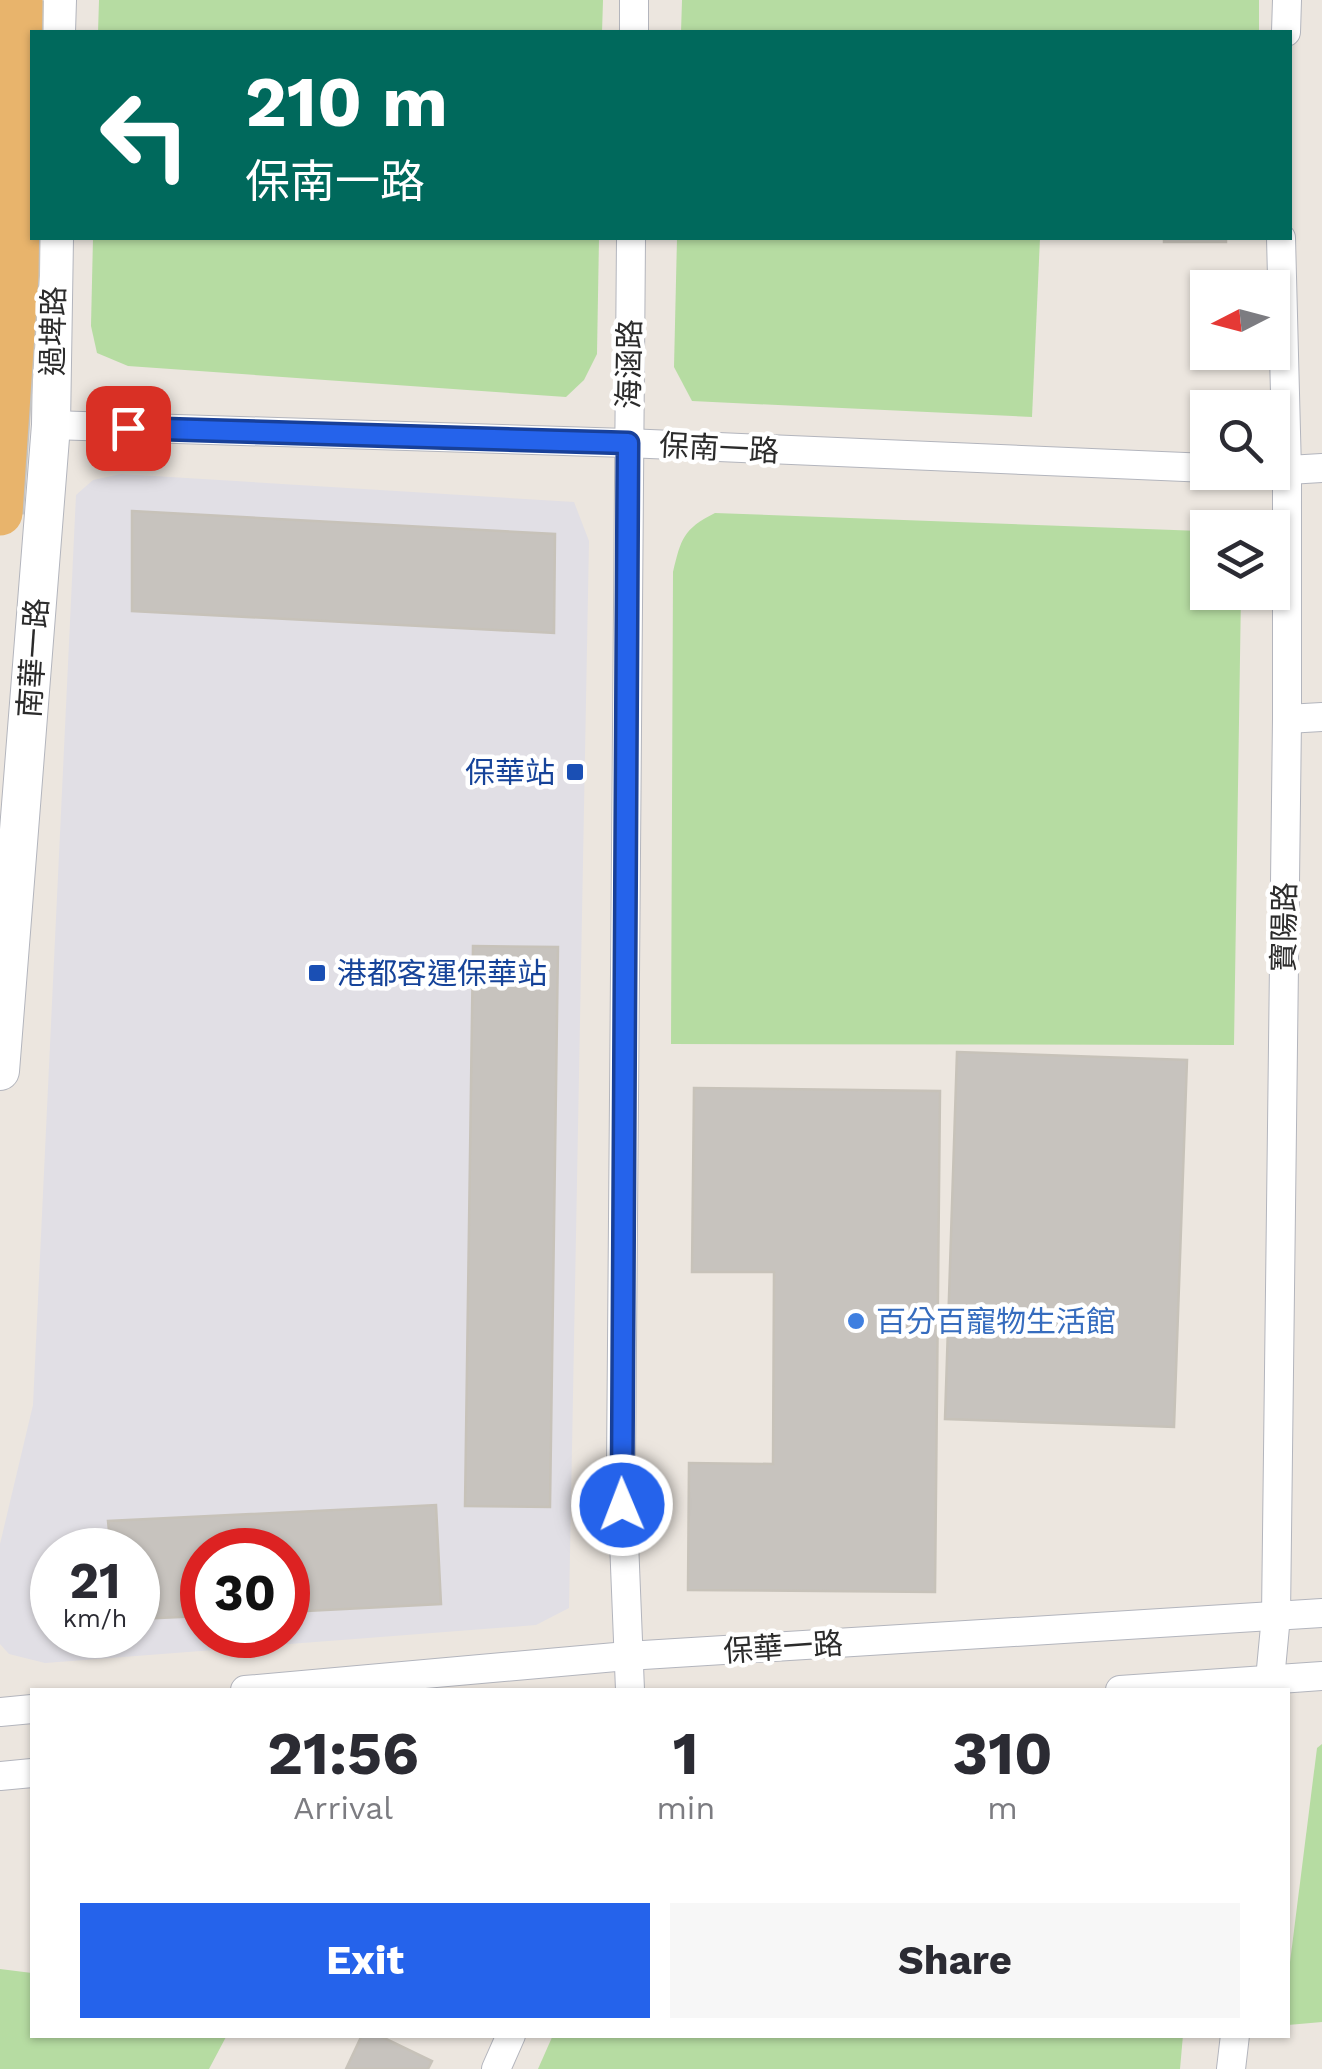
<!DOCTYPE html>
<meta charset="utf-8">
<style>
body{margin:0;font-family:"Work Sans","Noto Sans TC",sans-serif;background:#f7f7f7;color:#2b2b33;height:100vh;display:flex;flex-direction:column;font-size:38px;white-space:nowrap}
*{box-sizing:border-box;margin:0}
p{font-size:32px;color:#7c7c81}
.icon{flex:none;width:55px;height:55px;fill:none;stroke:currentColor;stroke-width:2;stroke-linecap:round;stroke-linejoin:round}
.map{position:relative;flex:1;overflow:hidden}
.drawer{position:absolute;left:30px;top:1688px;width:1260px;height:350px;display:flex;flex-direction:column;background:#fff;border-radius:0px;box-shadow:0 2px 8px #0004}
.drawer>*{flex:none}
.hud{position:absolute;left:30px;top:30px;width:1262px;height:210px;border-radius:0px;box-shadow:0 2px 8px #0004;background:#00695c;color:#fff;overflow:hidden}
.needle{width:65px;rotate:264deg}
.controls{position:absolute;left:1190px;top:270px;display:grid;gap:20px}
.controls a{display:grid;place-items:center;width:100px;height:100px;border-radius:0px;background:#fff;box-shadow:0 2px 8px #0004;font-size:50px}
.speed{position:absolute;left:30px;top:1528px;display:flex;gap:20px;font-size:50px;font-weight:700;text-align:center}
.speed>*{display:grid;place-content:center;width:130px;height:130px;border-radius:50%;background:#fff;box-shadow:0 2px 8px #0004;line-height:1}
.speed small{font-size:25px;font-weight:400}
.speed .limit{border:15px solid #d22;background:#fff;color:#111}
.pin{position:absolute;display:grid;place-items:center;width:85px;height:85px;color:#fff;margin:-42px;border-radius:20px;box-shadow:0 5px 15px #0006}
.me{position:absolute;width:110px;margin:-55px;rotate:359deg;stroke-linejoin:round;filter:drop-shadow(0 0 8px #0008)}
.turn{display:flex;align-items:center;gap:35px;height:210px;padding:0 50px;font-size:45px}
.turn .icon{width:130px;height:130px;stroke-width:2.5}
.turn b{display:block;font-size:70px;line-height:85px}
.eta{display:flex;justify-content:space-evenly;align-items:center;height:170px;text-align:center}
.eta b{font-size:60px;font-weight:700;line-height:70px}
.action{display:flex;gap:20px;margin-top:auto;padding:20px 50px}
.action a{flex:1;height:115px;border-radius:0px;background:#2563eb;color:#fff;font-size:40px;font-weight:700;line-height:115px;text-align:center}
.action a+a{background:#f7f7f7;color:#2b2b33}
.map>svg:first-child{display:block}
</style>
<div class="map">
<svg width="1322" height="2069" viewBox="0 0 1322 2069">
<rect width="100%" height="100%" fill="#ece6df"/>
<path fill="#e1dfe5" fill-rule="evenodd" d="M121,474l453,28 15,39 -20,1067 -33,17 -491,38 -36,-9 -9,-10v-100l33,-139 43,-910 17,-15zM52,1550h86v85h-86zM202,1550h86v85h-86z"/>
<g fill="#b6dca2">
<path d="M99,0h504l-1,32h-504z"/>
<path d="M682,0h577v32h-578z"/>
<path d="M93,238h506l-2,116 -13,26 -18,17 -438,-31 -31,-13 -6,-27z"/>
<path d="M677,238h363l-8,179 -340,-16 -18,-34z"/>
<path d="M715,513l486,18 6,5 1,56 33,1 -7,452 -563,-1 2,-472c8,-33 10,-43 42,-59z"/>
<path d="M1322,1744v278l-34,3v-47l29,-230z"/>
<path d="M0,1969l32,4v62h195l-18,34h-209z"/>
<path d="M553,2035h630l-3,34h-642z"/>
</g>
<g fill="#c7c3be" stroke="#c7c2b9" stroke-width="2.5">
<rect x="1164" y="238" width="62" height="4"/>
<path d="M132,511l423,23 -1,99 -422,-22z"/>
<path d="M473,946l85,1 -8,560 -85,-1z"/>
<path d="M957,1052l230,8 -13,367 -229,-8z"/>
<path d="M694,1088l246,3 -5,501 -247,-2 1,-127 84,1 1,-192h-82z"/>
<path d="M436,1505l5,99 -153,8v-62h-86v66l-64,3v-69h-27l-3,-29z"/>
<path d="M362,2035h16l54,26 -4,8h-82z"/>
</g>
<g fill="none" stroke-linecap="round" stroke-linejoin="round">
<g stroke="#b3b5bd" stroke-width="30">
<g id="minor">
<path d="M634,32v-32"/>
<path d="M1286,32l1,-32"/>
<path d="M51,425l576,18 581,25"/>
<path d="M1272,471l50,-3"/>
<path d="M1287,719l35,-2"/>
<path d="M245,1690l382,-34 695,-43"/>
<path d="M630,1690l-9,-223 10,-1229"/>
<path d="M1120,1690l202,-14"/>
<path d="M1269,1690l7,-74 11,-897v-248l-6,-233"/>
<path d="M0,1712l32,-3"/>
<path d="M0,1776l32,-3"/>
<path d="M496,2069l15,-34"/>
<path d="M1231,2069l4,-34"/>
</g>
</g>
<g stroke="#b3b5bd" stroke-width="40">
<g id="secondary">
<path d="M56,32l1,-32"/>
<path d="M0,1071l51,-646 3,-187"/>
</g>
</g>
<use href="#minor" stroke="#fff" stroke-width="28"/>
<use href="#secondary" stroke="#fff" stroke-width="38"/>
<g stroke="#c4c4c4" stroke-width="48" stroke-linecap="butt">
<path id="trunk-bridge" d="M0,513l16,-238 4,-275"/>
</g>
<use href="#trunk-bridge" stroke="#e8b46c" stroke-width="45"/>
</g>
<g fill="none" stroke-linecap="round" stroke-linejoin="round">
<g stroke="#184099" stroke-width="25">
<path id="route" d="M128,428l500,15 -6,1062"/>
</g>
<use href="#route" stroke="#2563eb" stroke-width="18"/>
</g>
<g fill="#1a4fb4" stroke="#fff" stroke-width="4">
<rect x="565" y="762" width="20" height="20" rx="5"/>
<rect x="307" y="963" width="20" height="20" rx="5"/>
</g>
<circle fill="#3f7fe0" stroke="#fff" stroke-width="4" cx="856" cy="1321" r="10"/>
<g text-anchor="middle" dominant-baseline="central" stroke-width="9" stroke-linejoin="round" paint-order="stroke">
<g font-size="30" fill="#2b2b2b" stroke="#fff">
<text transform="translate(53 331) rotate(-89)">過埤路</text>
<text transform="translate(629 364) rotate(-89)">海涵路</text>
<text transform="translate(719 448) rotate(3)">保南一路</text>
<text transform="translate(33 658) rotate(-86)">南華一路</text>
<text transform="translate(1284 927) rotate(-89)">寶陽路</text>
<text transform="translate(783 1647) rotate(-4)">保華一路</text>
</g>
<g font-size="30" fill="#164399" stroke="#fff" text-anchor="end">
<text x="555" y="772">保華站</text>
<text x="337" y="973" text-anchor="start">港都客運保華站</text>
</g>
<g font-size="30" fill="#366cbe" stroke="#fff" text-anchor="start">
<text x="876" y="1321">百分百寵物生活館</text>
</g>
</g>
</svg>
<div class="controls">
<a><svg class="needle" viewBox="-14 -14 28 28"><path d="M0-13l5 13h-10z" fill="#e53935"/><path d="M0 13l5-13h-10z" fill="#7c7c81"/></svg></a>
<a><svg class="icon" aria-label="search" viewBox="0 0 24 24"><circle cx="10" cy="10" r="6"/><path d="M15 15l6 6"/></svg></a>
<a><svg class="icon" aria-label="layers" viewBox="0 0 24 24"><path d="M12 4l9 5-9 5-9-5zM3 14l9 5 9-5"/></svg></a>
</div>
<div class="speed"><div>21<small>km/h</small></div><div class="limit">30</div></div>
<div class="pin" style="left:128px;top:428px;background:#d93025"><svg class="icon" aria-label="arrive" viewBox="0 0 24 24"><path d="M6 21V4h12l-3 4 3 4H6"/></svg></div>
<svg class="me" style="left:622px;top:1505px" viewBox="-20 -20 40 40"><circle r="17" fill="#2563eb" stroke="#fff" stroke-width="3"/><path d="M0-11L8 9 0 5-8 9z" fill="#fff"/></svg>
<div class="hud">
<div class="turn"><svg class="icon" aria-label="left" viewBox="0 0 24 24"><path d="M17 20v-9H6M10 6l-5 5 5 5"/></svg><div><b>210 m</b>保南一路</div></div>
</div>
<section class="drawer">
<div class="eta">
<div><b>21:56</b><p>Arrival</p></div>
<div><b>1</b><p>min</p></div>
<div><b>310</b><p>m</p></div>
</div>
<div class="action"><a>Exit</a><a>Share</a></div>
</section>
</div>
